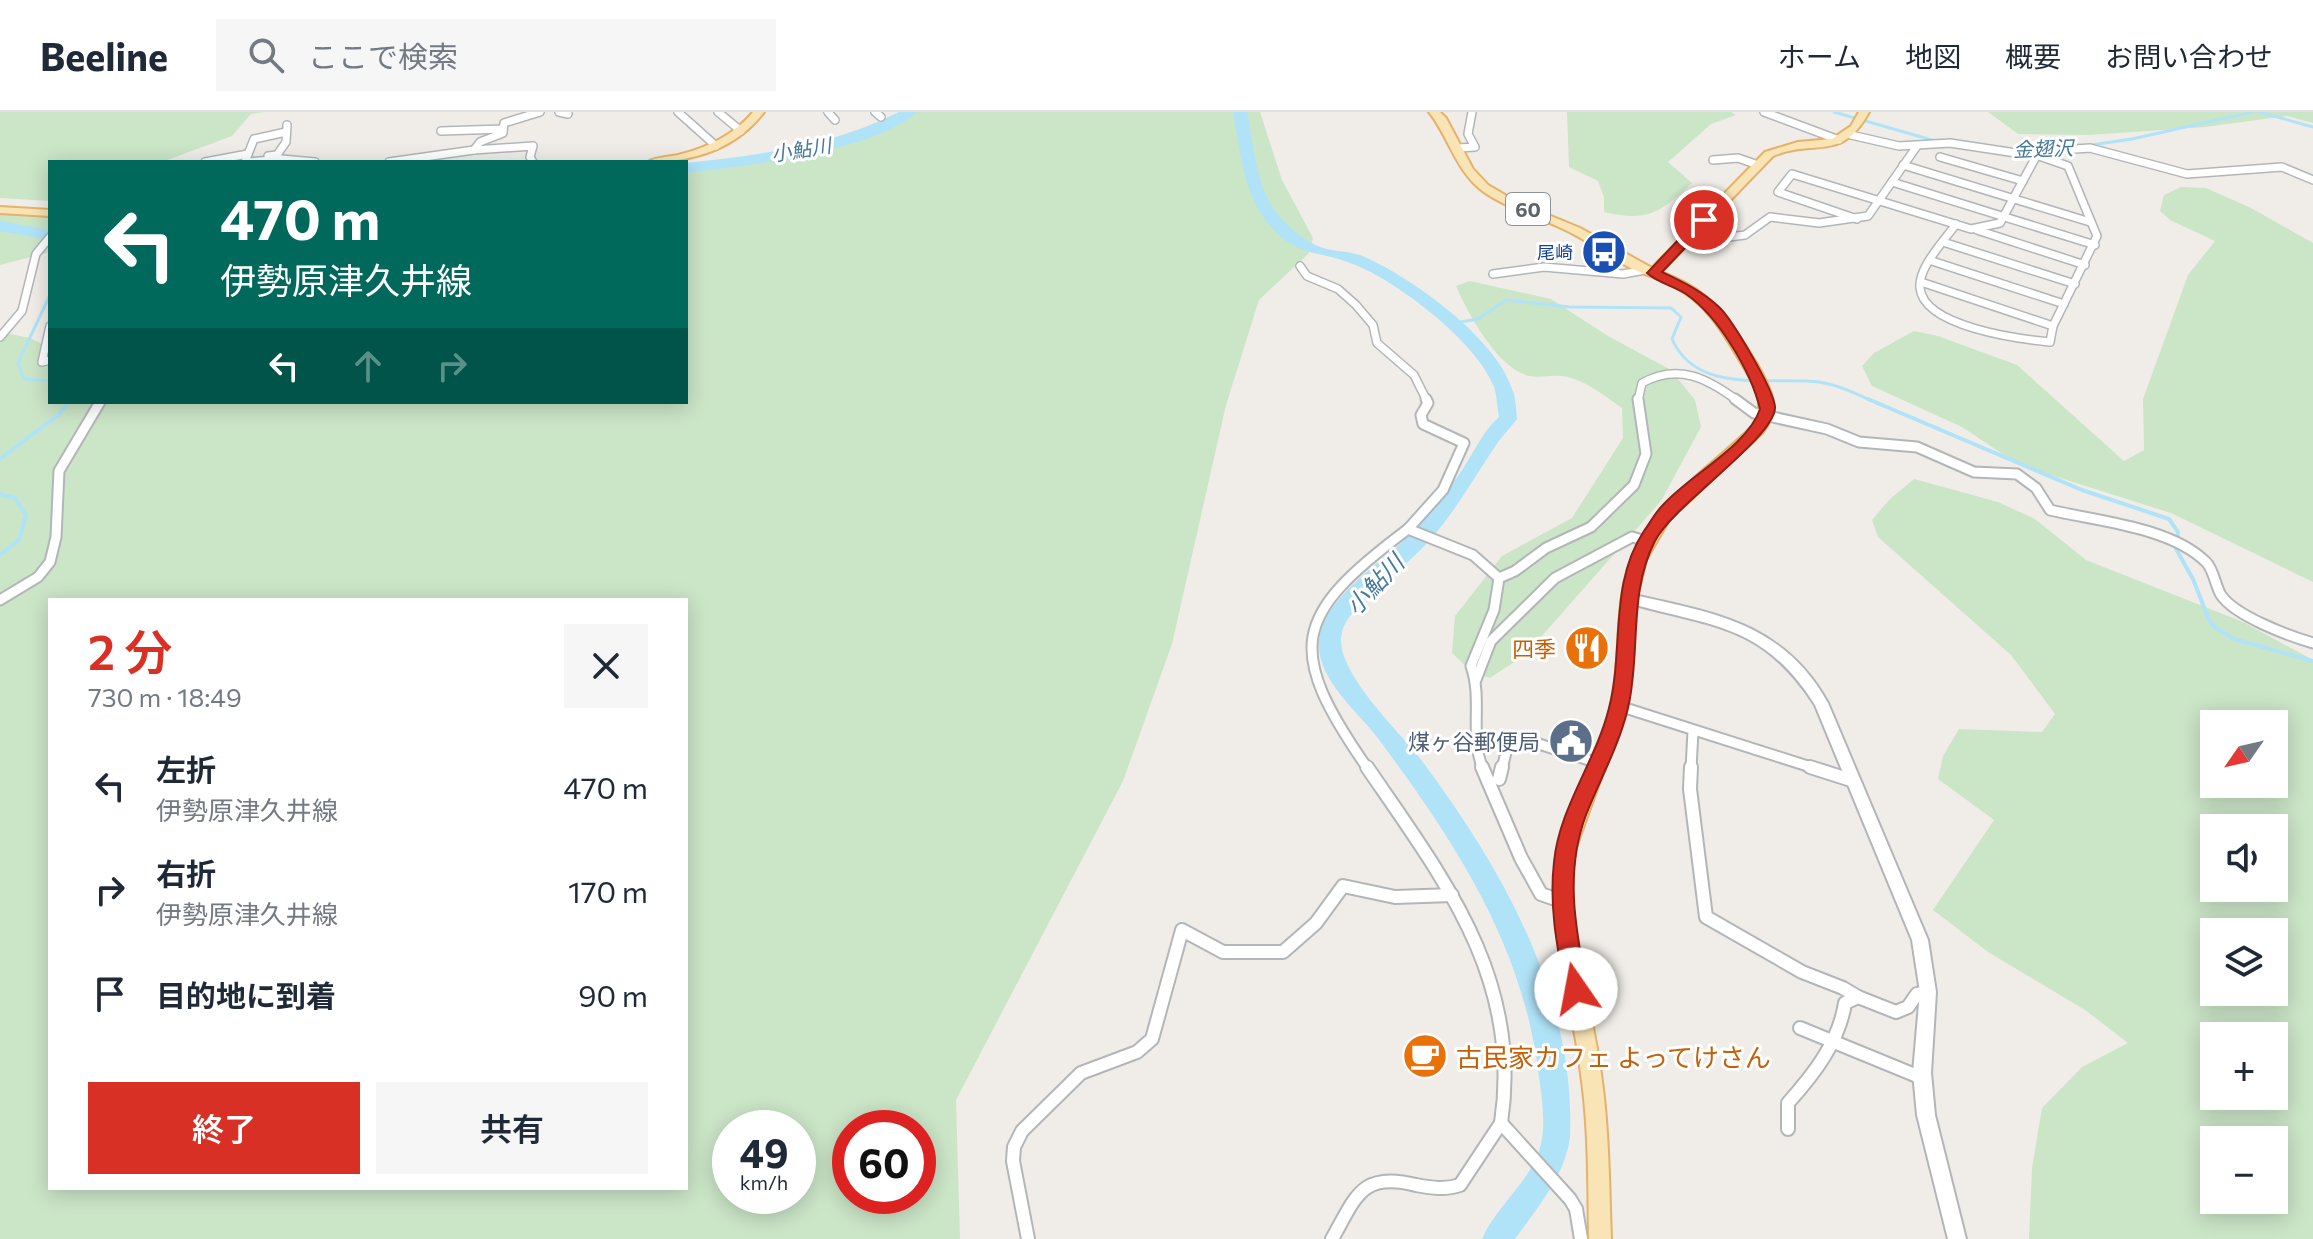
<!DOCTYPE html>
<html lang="ja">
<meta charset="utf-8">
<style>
body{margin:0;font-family:Commissioner,"Noto Sans JP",sans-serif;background:#f6f6f7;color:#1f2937;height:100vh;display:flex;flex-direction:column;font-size:30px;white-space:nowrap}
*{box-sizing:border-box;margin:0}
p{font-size:26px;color:#747a83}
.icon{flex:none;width:44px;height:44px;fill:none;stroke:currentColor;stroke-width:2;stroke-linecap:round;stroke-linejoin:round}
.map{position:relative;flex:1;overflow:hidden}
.side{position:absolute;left:48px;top:486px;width:640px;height:592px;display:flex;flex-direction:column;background:#fff;border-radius:0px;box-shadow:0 4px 20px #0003}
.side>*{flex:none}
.banner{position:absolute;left:48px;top:48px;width:640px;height:244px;border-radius:0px;box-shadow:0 4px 20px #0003;background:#00695c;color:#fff;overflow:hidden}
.needle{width:52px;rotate:236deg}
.controls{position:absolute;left:2200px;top:598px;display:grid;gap:16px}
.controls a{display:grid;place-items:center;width:88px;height:88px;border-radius:0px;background:#fff;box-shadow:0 4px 20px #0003;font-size:40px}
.speed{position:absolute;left:712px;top:998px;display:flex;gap:16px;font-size:40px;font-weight:700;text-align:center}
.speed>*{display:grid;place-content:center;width:104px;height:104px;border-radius:50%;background:#fff;box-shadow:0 4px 20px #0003;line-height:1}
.speed small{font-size:20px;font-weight:400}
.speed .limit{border:12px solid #d22;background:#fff;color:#111}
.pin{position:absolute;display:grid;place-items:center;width:68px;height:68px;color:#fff;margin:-34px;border:4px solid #fff;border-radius:50%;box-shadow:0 2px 8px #0007}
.me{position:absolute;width:88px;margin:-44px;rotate:348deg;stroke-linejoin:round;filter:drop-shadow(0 0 6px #0008)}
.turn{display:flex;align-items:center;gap:28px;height:168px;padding:0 40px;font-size:36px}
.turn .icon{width:104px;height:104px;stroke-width:2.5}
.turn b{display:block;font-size:56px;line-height:68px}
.lanes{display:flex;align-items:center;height:76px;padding:0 40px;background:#0003;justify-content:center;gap:40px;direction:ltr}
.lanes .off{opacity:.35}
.round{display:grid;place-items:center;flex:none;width:84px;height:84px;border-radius:0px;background:#f6f6f7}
.head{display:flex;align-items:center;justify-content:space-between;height:136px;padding:0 40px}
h1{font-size:48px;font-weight:600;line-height:60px;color:#d93025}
.action{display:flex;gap:16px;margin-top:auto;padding:16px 40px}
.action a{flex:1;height:92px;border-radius:0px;background:#d93025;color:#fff;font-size:32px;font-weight:600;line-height:92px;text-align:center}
.action a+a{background:#f6f6f7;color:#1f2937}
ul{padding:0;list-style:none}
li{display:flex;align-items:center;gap:24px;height:104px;padding:0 40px}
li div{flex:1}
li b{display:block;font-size:30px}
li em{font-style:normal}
header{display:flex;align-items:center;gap:48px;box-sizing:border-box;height:112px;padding:0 40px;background:#fff;border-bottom:2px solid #e0e1e3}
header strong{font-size:38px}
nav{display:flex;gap:44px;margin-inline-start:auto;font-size:28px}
.search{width:560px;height:72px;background:#f6f6f7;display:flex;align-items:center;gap:20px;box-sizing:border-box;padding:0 28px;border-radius:0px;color:#747a83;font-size:30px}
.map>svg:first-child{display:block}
</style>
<header>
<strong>Beeline</strong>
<div class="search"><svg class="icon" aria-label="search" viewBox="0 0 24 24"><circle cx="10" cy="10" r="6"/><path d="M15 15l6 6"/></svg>ここで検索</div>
<nav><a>ホーム</a><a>地図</a><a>概要</a><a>お問い合わせ</a></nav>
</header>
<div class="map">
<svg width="2313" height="1127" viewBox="0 0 2313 1127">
<rect width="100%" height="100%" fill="#f0ede8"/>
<g fill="#cbe5c7" fill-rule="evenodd">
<path d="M0,0h264l-13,2 -19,22 -70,26h-112v39l-50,-3z"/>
<path d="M901,0h359l22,68 31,58 -4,15 -50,47 -33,105 -54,239 -49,137 -167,319 4,139h-960v-907l30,6 20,10v54h636v-231l51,-6 86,-16zM50,488h636v588h-636zM730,1016h68v68h-68zM850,1016h68v68h-68z"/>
<path d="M1567,0h164l5,3 -25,9 -43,38 24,21c-32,30 -44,39 -88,29v-15l-6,-16 -29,-14z"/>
<path d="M1988,0h325v11l-26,-7 -82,11 -116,8 -71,-1z"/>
<path d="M2181,75l25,1 45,20 62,35v339l-142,-69 -152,-48 -57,-38 -90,-41 -10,-20 12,-13 40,-22 24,5 79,29 107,96 20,-11 -1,-51 45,-124 27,-34 -45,-21 -10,-9 4,-16z"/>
<path d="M50,101v39l-50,13v-50z"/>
<path d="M1470,169l81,18 57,37 63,34 24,30 6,27 -40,74 -136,154 -35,23 -19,-7 -19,-18 3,-37 47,-60 70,-38 51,-80 -1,-30c-17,-12 -39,-30 -61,-32 -10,-1 -21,2 -31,0 -31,-5 -63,-64 -74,-90z"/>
<path d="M1914,367l84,23 37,17 51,41 157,62 70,38v579h-284l3,-71 10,-60 40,-41 46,-24 -43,-33 -97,-58 -55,-42 61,-90 -56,-41 5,-23 16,-27 83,3 13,-18 -44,-59 -133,-118 -6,-17 18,-21zM2214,612h60v60h-60zM2274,716v60h-60v-60zM2214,820h60v60h-60zM2214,924h60v60h-60zM2274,1028v60h-60v-60z"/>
</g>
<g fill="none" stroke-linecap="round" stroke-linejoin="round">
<g stroke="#b0e3f8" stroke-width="3">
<path d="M1834,0l105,30"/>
<path d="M2259,0l54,15"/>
<path d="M2091,33l41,-6 121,-27"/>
<path d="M50,183l-32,68 6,16 26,2"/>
<path d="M1454,211l24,-4 28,-19 64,7 101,1 10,9 -9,22c25,57 100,37 147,43 19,3 36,11 53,19"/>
</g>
<g stroke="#b0e3f8" stroke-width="4">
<path d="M1868,287l214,91 87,29 9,13 -2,17 17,30 16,41 7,8 18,11 79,22"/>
<path d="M0,347l58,-44 11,-13"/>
<path d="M0,382l15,4 11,17 -7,25 -19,15"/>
</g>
<g fill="#b0e3f8" fill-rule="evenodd">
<path d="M899,0h18c-41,39 -174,54 -231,61v-10c74,-8 146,-17 213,-51z"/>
<path d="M1233,0h14c7,33 9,78 32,104 11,13 28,27 44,32 14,4 29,3 42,9 47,21 131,81 147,132 4,9 4,20 5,30 -6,8 -13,15 -19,23 -23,34 -42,69 -69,99 -15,17 -33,30 -49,45 -14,12 -33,28 -38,46 -10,36 55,97 77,125 82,109 157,239 151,380 -5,39 -33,71 -55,102h-33c14,-33 48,-57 58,-91 7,-24 1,-54 -2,-79 -17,-128 -85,-230 -161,-332 -21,-27 -66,-63 -57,-102 9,-44 72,-78 100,-111 16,-18 31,-37 44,-57 11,-17 19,-36 35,-50 -2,-10 -2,-21 -5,-30 -17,-45 -97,-106 -141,-123 -37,-15 -56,-5 -86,-42 -24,-30 -27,-73 -34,-110z"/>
<path d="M0,109l50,9v10l-50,-9z"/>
</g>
<g stroke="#b3b6b9" stroke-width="10">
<g id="street-far2">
<path d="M559,0l9,2"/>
<path d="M678,0l38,34"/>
<path d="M718,0l23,19"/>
<path d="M828,0l7,8"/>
<path d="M875,0l6,5"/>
<path d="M1764,0l75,28"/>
<path d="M441,19l62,-2"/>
<path d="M1851,23l48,11 51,-3 66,10 74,-5 97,26 95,-7 31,13"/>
<path d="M1458,36l17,-1 -7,-13 4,-22"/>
<path d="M474,38l6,-8 23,-9 1,-10 36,-11"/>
<path d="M268,44l9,-1 9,-13 1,-17"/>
<path d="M1940,45l83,24"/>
<path d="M1713,48l25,-2 20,7"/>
<path d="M205,50l43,-8"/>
<path d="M245,50l9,-23 32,-7"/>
<path d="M248,50l33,-3 34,3"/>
<path d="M389,50l85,-12 59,-4 -3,11 3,5"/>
<path d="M1903,53l187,57"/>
<path d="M1892,70l203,63"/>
<path d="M1857,107l-79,-27 14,-18 179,55 29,-6 38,-70"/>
<path d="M1956,112c-11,16 -38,43 -36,64 4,39 99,51 130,54l3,-16 44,-90 -29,-70 -29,-10"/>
<path d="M1977,118l108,35"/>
<path d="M1943,130l132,42"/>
<path d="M1682,131l63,-8 25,-18 49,6 49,-7 49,-70"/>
<path d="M1932,149l132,43"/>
<path d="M1300,154l7,10 31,13 18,16 17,20 4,18 37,32 13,26"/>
<path d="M1493,162l51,-7 79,7 22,-4"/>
<path d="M1921,170l132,44"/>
<path d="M50,214l-8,36 8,-2"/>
<path d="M0,225l22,-26 14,-57 14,-17"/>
<path d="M1638,289l4,-18c36,-20 65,-5 96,18"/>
</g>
</g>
<g stroke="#b3b6b9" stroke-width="13">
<g id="street-far1">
<path d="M1735,287l19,14 73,16 32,13 58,5 57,25 43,2 19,14 14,22c47,11 121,17 156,52 8,8 9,23 15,33 14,21 68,41 92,48"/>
<path d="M1408,417l35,-39 21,-47 -41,-19 -2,-9 7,-12 -2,-4"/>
<path d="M0,488l38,-23 12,-15 6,-25 3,-66 41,-69"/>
<path d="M1476,568l15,-39 64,-63 77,-41 14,4"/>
<path d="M1619,594l198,63"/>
<path d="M1368,657c-84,-121 -76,-153 40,-240l65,26 26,23 16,-7 31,-23 45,-21 43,-42 12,-31 -8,-55"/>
<path d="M1483,657c-14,-33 0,-69 -12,-103l23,-56 5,-32"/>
<path d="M1502,657l7,-29 30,4 62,20"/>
<path d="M1691,657l2,-38"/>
</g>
</g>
<g stroke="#b3b6b9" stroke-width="16">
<g id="street">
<path d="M1367,655c76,111 156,212 134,356"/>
<path d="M1482,655l39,91 20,36 20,7"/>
<path d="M1691,655l-1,22 16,128 96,55 41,16 15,9 -13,6c-6,39 -31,71 -57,100v26"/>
<path d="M1810,655l44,14"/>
<path d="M1499,667l3,-12"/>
<path d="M1858,885l38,15 12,-5 9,-13 11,-2"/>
<path d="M1800,916l122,50"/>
<path d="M1028,1127l-15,-78 1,-14 8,-16 59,-58 56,-21 15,-13 30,-109 41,22h60l33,-29 27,-37 52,11 57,-2"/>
<path d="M1332,1127c24,-42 29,-68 84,-54 16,3 29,5 44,0l41,-62 69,76 6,10 5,30"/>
</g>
</g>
<g stroke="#b2b5b9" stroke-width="4">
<path id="secondary" d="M1630,482c83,19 153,28 198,109l100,237 8,52 -5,81 4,42 31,124h-18l-31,-124 -4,-42 7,-81 -8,-52 -97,-235c-53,-83 -105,-78 -190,-103l-2,-3 2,-3z"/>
</g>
<g stroke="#e6b26b" stroke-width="4">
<g id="primary">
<path d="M753,0h11c-28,37 -71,50 -116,50 8,-5 20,-5 30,-7 29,-7 56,-20 75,-43z"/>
<path d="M1429,0h11l6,6 27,51 15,16 29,17 63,26 72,40 113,-116 33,-10 34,-3 19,-13 8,-14h10c-28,51 -52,26 -96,44l-112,116c16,7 31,13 45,25 19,16 65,81 67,106 1,11 -4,20 -10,29l-94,88 -23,40 -10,41 -9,105 -52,144c-12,78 16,148 26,224 8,54 8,110 10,165h-22c-1,-55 0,-111 -8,-165 -9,-76 -36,-147 -23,-224 14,-49 41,-94 53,-144 9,-38 5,-77 12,-116 12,-75 79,-115 130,-164 13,-20 3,-38 -8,-57 -19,-31 -36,-65 -70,-82 -16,-9 -34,-13 -50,-22 -22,-12 -41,-27 -64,-37 -26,-12 -54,-20 -77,-36 -28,-20 -35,-55 -55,-80z"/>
<path d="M0,95l50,3v6l-50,-3z"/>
</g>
</g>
<use href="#street-far2" stroke="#fff" stroke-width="7"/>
<use href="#street-far1" stroke="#fff" stroke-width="9"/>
<use href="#street" stroke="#fff" stroke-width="12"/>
<use href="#secondary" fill="#fff" fill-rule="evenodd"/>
<use href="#primary" fill="#f8e4b4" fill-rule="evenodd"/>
</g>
<path fill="#d93025" stroke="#8d1f18" stroke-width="2" d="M1704,104l7,4 -2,3 -47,49c21,10 40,19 57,35 13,12 55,83 56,100 1,30 -101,97 -120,134 -27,52 -14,112 -27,167 -9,38 -28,71 -42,107 -22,58 -10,116 1,174l-4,7 -7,3 -8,-3 -3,-7c-8,-43 -16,-83 -11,-127 5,-54 42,-101 55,-154 15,-58 0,-125 35,-177 6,-8 11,-18 18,-25 26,-30 86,-60 98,-97 -9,-38 -42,-93 -74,-115 -12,-8 -28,-11 -39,-21l53,-56z"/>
<defs>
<g id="bus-disc" transform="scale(2.3)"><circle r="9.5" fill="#1a4fb4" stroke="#fff"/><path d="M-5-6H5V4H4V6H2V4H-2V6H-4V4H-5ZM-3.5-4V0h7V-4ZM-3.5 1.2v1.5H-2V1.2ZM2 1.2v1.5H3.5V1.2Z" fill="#fff"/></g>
<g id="restaurant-disc" transform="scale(2.3)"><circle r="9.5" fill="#e8710a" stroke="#fff"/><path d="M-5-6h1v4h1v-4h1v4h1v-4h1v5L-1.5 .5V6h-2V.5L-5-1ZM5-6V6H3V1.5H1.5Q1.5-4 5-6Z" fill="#fff"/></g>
<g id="civic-disc" transform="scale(2.3)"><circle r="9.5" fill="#5c6f8a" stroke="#fff"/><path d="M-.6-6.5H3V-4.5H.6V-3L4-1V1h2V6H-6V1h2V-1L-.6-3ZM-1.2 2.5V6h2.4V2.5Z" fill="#fff"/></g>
<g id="cafe-disc" transform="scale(2.3)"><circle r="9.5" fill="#e8710a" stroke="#fff"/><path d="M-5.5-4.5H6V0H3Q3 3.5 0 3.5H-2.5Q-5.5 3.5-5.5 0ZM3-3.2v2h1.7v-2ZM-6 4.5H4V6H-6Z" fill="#fff"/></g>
</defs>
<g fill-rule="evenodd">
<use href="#bus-disc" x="1604" y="140"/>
<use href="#restaurant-disc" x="1587" y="536"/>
<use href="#civic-disc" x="1571" y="629"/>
<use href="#cafe-disc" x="1425" y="944"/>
</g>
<g text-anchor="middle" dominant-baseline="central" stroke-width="6" stroke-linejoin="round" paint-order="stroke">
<g font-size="18" fill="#164399" stroke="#fff" text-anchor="end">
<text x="1573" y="140">尾崎</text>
</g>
<g font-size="20" font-style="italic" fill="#467a99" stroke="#fff">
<text transform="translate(2043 36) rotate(-2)">金翅沢</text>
<text transform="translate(801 37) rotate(-9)">小鮎川</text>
</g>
<rect fill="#fff" stroke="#8f9295" stroke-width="2" x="1506" y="81" width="44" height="32" rx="6"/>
<g font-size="20" font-weight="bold" fill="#5f6467">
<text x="1528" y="97">60</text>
</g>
<g font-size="22" fill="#c56008" stroke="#fff" text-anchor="end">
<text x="1556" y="536">四季</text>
</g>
<g font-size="22" fill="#4e5e75" stroke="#fff" text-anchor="end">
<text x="1540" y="629">煤ヶ谷郵便局</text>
</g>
<g font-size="24" font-style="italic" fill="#467a99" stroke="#fff">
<text transform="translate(1374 472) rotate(-47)">小鮎川</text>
</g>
<g font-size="26" fill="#c56008" stroke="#fff" text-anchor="start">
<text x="1456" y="944">古民家カフェ よってけさん</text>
</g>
</g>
</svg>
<div class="controls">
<a><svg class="needle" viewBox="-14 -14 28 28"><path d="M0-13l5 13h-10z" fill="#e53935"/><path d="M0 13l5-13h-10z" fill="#747a83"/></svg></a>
<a><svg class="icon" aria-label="sound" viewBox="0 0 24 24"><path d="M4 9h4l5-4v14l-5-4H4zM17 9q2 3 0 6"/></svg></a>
<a><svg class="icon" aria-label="layers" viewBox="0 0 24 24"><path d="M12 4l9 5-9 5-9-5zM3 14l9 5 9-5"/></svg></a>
<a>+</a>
<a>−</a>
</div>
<div class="speed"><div>49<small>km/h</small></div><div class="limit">60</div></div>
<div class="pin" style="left:1704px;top:108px;background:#d93025"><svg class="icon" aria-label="arrive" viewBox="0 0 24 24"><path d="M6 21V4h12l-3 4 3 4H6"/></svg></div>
<svg class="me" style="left:1576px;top:877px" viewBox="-20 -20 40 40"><circle r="19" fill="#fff"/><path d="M0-13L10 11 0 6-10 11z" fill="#d93025"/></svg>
<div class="banner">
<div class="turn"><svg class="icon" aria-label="left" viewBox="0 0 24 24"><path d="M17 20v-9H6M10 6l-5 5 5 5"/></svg><div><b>470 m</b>伊勢原津久井線</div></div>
<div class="lanes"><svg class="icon" aria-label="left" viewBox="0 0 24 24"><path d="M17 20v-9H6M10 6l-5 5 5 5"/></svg><svg class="icon off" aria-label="ahead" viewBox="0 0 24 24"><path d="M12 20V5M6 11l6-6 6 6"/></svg><svg class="icon off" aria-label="right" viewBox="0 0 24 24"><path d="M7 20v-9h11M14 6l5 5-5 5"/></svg></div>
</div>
<section class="side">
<div class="head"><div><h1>2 分</h1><p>730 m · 18:49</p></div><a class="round"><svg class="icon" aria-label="close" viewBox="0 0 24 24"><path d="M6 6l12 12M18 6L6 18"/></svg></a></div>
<ul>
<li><svg class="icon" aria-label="left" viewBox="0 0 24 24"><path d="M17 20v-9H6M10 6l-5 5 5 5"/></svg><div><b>左折</b><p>伊勢原津久井線</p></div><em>470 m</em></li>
<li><svg class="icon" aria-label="right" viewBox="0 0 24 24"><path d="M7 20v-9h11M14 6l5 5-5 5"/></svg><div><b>右折</b><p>伊勢原津久井線</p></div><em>170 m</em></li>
<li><svg class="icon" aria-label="arrive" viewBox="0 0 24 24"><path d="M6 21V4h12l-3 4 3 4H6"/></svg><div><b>目的地に到着</b></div><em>90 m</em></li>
</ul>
<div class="action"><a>終了</a><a>共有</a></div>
</section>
</div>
